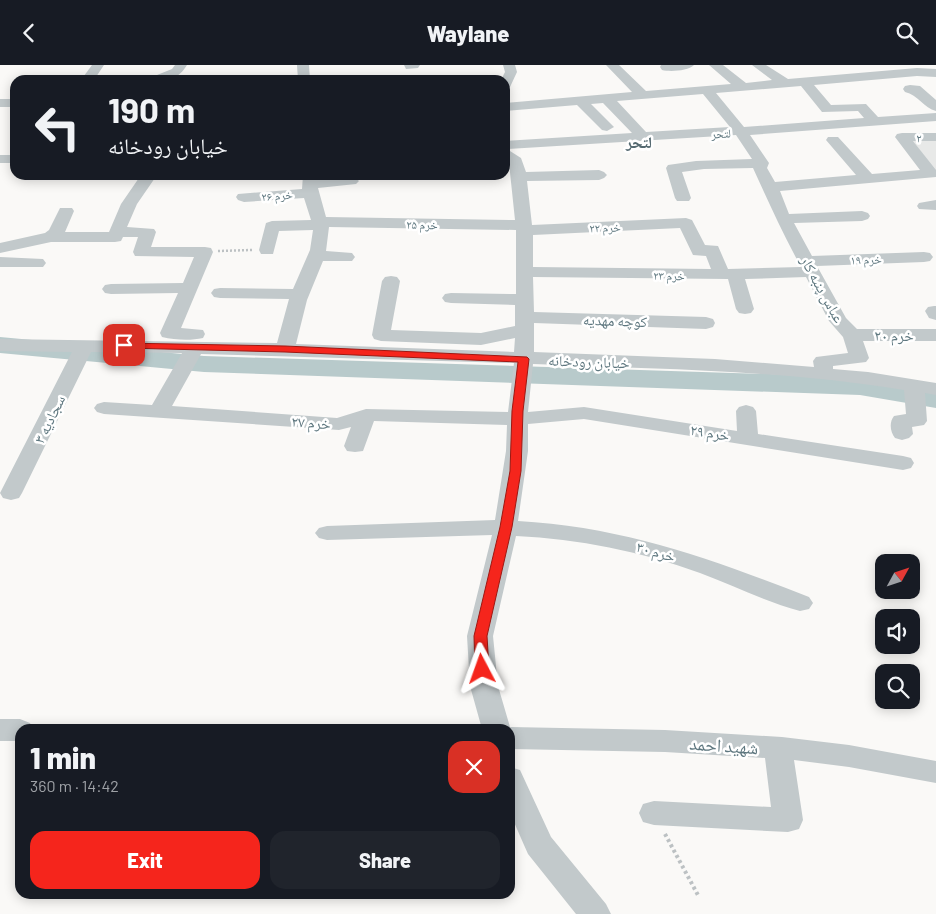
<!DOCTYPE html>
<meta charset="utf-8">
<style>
body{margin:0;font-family:Barlow,"Noto Naskh Arabic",sans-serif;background:#20242c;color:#f1f3f6;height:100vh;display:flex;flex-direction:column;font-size:19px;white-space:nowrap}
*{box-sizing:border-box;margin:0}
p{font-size:16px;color:#9ea1a6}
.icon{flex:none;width:28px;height:28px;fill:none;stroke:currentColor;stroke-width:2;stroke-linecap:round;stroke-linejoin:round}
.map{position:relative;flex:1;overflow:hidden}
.details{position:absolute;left:15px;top:659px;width:500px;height:175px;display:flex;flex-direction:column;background:#171b24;border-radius:15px;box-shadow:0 2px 12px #0003}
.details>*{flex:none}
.guide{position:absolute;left:10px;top:10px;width:500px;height:105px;border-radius:15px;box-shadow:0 2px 12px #0003;background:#171b24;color:#f1f3f6;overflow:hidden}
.needle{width:32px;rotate:50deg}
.controls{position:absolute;left:875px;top:489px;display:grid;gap:10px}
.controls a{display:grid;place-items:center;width:45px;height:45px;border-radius:10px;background:#171b24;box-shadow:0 2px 12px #0003;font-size:25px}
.pin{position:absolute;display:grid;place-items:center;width:42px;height:42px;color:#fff;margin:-21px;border-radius:10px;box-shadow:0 2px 8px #0006}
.me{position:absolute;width:55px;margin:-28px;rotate:356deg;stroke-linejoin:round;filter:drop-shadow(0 0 4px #0008)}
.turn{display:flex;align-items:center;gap:18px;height:105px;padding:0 15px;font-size:22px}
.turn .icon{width:65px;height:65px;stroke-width:2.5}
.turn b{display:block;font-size:35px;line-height:42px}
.round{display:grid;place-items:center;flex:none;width:52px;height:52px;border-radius:15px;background:#20242c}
.summary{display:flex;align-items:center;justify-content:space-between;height:85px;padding:0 15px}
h1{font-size:30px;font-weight:800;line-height:38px}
.primary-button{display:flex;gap:10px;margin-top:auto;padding:10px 15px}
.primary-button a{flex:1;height:58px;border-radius:15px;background:#f5251c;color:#fff;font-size:20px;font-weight:800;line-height:58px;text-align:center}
.primary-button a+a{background:#20242c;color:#f1f3f6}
header{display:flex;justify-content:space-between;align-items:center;height:65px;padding:0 15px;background:#171b24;font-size:22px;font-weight:800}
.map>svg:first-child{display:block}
</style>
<header><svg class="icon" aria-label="back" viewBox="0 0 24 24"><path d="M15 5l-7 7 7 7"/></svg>Waylane<svg class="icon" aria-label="search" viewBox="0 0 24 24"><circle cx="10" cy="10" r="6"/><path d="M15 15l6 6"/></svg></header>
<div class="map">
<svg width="936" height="849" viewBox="0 0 936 849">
<rect width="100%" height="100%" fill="#faf9f7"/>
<path fill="#e8e9e8" d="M917,74h19v33l-23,-31z"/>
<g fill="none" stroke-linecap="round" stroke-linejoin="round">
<path fill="#b8cacb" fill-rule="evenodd" d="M0,272l204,19 656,21 76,13v18l-76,-13 -656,-23 -204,-19z"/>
<path stroke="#bcc1c3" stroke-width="2.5" stroke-dasharray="2 2" stroke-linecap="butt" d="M218,186l34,-1"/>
<path stroke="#bcc1c3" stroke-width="4" stroke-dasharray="3 3" stroke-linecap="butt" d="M665,769l34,63"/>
<g fill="#c2c9cb" fill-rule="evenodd">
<path d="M92,0h12l-10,15h-13z"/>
<path d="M175,0h12c-10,16 -19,15 -36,15l1,-3 20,-8z"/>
<path d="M297,0h12l1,15h-12z"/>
<path d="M404,0h16l-2,3 -12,1z"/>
<path d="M503,0h12l2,7 -7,15 -5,1v-8h-4l4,-8z"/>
<path d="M606,0h13l27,26 85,-7 -22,-19h14l23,18 26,-3 -20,-15h14l22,14 129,-11 19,1v8l-19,-1 -103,9 17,20 35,-1 12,13 58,-4v8l-186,14 19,28 -2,5 8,14 81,-7 -30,-35 2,-3h10l34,37 48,-4 -25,-33 2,-3 5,-1h34v8h-23l23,29v7l-156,14 9,23 73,-3 6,2 2,3 -2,3 -6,2 -68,2 18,33 112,-4 6,1 3,4 -3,4 -6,1 -107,4 29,52 11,11h79v12h-73l6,17 -3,4 -33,4v3l35,3 68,11v12l-11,-2 2,28 -3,4 -12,2 1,7 -4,4 -7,2 -7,-2c-5,-6 -6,-16 -1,-22l12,-2 -2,-24c-122,-20 -247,-21 -371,-26l-5,48 56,-5 153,24 -1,-20 3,-4 7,-2 7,2 3,4 2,23 145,22 8,2 3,5 -3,5 -8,2 -319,-51 -56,5v27l-10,70c107,6 193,38 291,76l4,6 -4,6 -9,2c-34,-9 -67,-26 -100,-38 -60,-22 -121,-34 -184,-37l-23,100 5,50 12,41 155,3 117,7 67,8 87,16v22l-87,-16 -55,-7 9,60 -4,9 -11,3 -134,-7 -11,-3 -4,-9 4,-9 11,-3 117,6 -6,-49 -100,-6 -155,-3v-20h-28l-12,-43 -3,-50 25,-101 -165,5 -8,-2 -4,-5 4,-5 8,-2 168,-6 11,-69 1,-26 -133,-4 -11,30 -8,1 -8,-1 -3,-5 7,-19 -12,3 -235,-16 -7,-2 -3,-4 3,-4 7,-2 48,3 30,-52 -91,-1 -69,141 -3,5 -8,2 -8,-2 -3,-5 72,-141 -72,-1v-12l277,4 12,-44 -69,-1 -6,-1 -3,-4 3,-4 6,-1 73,1 17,-39 3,-20 -34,1 -6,23h-12l-2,-4 7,-27 6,-2 39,-1 -7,-22 -60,4 -6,-2 -2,-3 2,-3 64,-5 1,-14h16l-1,4 38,-1 3,3 -3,3 -38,4 8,29 189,3 -6,-57 -4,-3v-19l127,-8 -29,-30 -12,1 23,23 -7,4 -5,-1 -25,-25 -72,6v-8l127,-11zM801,21l21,26 36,-1 6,7 -120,9 -28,-34zM703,29l27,33 -84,5 -29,-31zM736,70l16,24 -56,2 -28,4 -2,3 9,30 2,3h12l2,-3 -9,-26 22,-3 49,-1c15,33 30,66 48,99l-73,2 -10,-23 -13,-1 -13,-25 -6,-2 -154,7 -5,-44 72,-1 5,-2 3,-3 -3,-3 -5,-2 -73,2 -5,-14 -14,-9zM329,162l187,3v64l-65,-1 -6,1 -3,4 3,4 6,1 64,2v21l-34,7 -90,-3 9,-49 -3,-4 -6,-1 -6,1 -3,4 -10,54 2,4 7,2 100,4 34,-7 -1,14 -218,-8 11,-44 16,-39h29l3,-4 -3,-4 -26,-2zM680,163l13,27 13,1 5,13 -178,-2v-32zM533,212l195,2 8,30 3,4 6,1 6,-1 3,-4 -9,-30 61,-2 23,44 14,16 5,16 -32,4 -3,4 1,6 -99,-8 -181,-7v-29l172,6 7,-2 2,-4 -2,-4 -7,-2 -172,-5zM201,289l313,9 -6,49 -142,-3 -29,9 -165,-12z"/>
<path d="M661,0h33c-6,6 -24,7 -32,5l-2,-3z"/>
<path d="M910,20l10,1 16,14v11c-12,-3 -18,-16 -31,-19l-2,-3 2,-3z"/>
<rect x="0" y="34" width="15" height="8"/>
<rect x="0" y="90" width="15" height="8"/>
<path d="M141,110h16l-20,29 -10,23 27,2 2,3 -5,15h54l6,1 2,4 -32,76 22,2 2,4 -2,4c-13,3 -28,2 -41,-1l-2,-4 18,-40 -67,1 -6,-1 -3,-4 3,-4 6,-1 72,-1 11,-26 -59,-1 -2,-4 5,-15h-15l-2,4 -6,1h-64l-51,11v-10l45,-10 4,-3 11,-22h12l2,3 -9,21h44l12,-28z"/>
<path d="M936,135v10l-17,-1 -2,-3 2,-3z"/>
<path d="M0,192l43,2 3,4 -3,4h-43z"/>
<path d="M934,241h2v14l-7,-2 -4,-7 3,-4z"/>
<path d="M0,654h20l10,4 3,6h-13v12h-20z"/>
<path d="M510,702l10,3 31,67 55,67 5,10h-35l-48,-60 -4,-9 -14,-32z"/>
</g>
</g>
<path fill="#f5251c" stroke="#9f1812" d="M121,278l164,3 242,11 2,2 -6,52 -2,60 -9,56 -25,109 2,33 -2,4h-10l-2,-4 -1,-33 26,-109 10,-56 2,-60 6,-49 -233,-10 -161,-4h-3z"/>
<g text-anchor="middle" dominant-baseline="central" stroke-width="5" stroke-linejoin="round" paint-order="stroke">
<g font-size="12" fill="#5e777f" stroke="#fff">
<text transform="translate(721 68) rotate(-3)">لتحر</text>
<text x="919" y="72">۲</text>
<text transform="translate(277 130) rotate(-5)">خرم ۲۶</text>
<text transform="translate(422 159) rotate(1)">خرم ۲۵</text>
<text transform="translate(605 162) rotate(-2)">خرم ۲۲</text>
<text transform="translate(866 194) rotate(-2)">خرم ۱۹</text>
<text transform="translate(669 210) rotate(1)">خرم ۲۳</text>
</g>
<g font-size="15" fill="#5e777f" stroke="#fff">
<text transform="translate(823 224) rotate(61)">عباس پنبه کار</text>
<text transform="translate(615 255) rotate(2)">کوچه مهدیه</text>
<text x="894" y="270">خرم ۲۰</text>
<text transform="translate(589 296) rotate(2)">خیابان رودخانه</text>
<text transform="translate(49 354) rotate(-64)">سجادیه ۳</text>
<text transform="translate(311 357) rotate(4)">خرم ۲۷</text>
<text transform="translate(710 367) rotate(9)">خرم ۲۹</text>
<text transform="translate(656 486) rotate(16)">خرم ۳۰</text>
</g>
<g font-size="16" font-weight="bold" fill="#546970" stroke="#fff">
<text x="639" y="76">لتحر</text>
</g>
<g font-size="18" fill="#5e777f" stroke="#fff">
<text transform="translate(724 680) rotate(4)">شهید احمد</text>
</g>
</g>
</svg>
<div class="controls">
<a><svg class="needle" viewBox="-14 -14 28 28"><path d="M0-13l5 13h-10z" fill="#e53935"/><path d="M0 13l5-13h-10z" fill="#9ea1a6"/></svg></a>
<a><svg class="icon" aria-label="sound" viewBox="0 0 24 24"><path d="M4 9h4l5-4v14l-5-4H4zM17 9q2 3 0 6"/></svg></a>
<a><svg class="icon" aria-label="search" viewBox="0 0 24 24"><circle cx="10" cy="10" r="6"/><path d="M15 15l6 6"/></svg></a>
</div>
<div class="pin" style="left:124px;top:280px;background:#d93025"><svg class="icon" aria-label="arrive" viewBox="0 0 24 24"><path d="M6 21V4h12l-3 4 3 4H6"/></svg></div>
<svg class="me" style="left:482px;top:604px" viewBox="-20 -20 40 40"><path d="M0-17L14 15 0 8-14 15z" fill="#f5251c" stroke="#fff" stroke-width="4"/></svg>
<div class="guide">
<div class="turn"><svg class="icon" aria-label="left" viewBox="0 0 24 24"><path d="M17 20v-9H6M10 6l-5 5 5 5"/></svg><div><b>190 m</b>خیابان رودخانه</div></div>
</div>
<section class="details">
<div class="summary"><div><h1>1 min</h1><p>360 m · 14:42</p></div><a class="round" style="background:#d93025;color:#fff"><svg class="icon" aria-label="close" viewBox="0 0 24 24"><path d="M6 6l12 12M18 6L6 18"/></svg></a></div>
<div class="primary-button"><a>Exit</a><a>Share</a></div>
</section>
</div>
